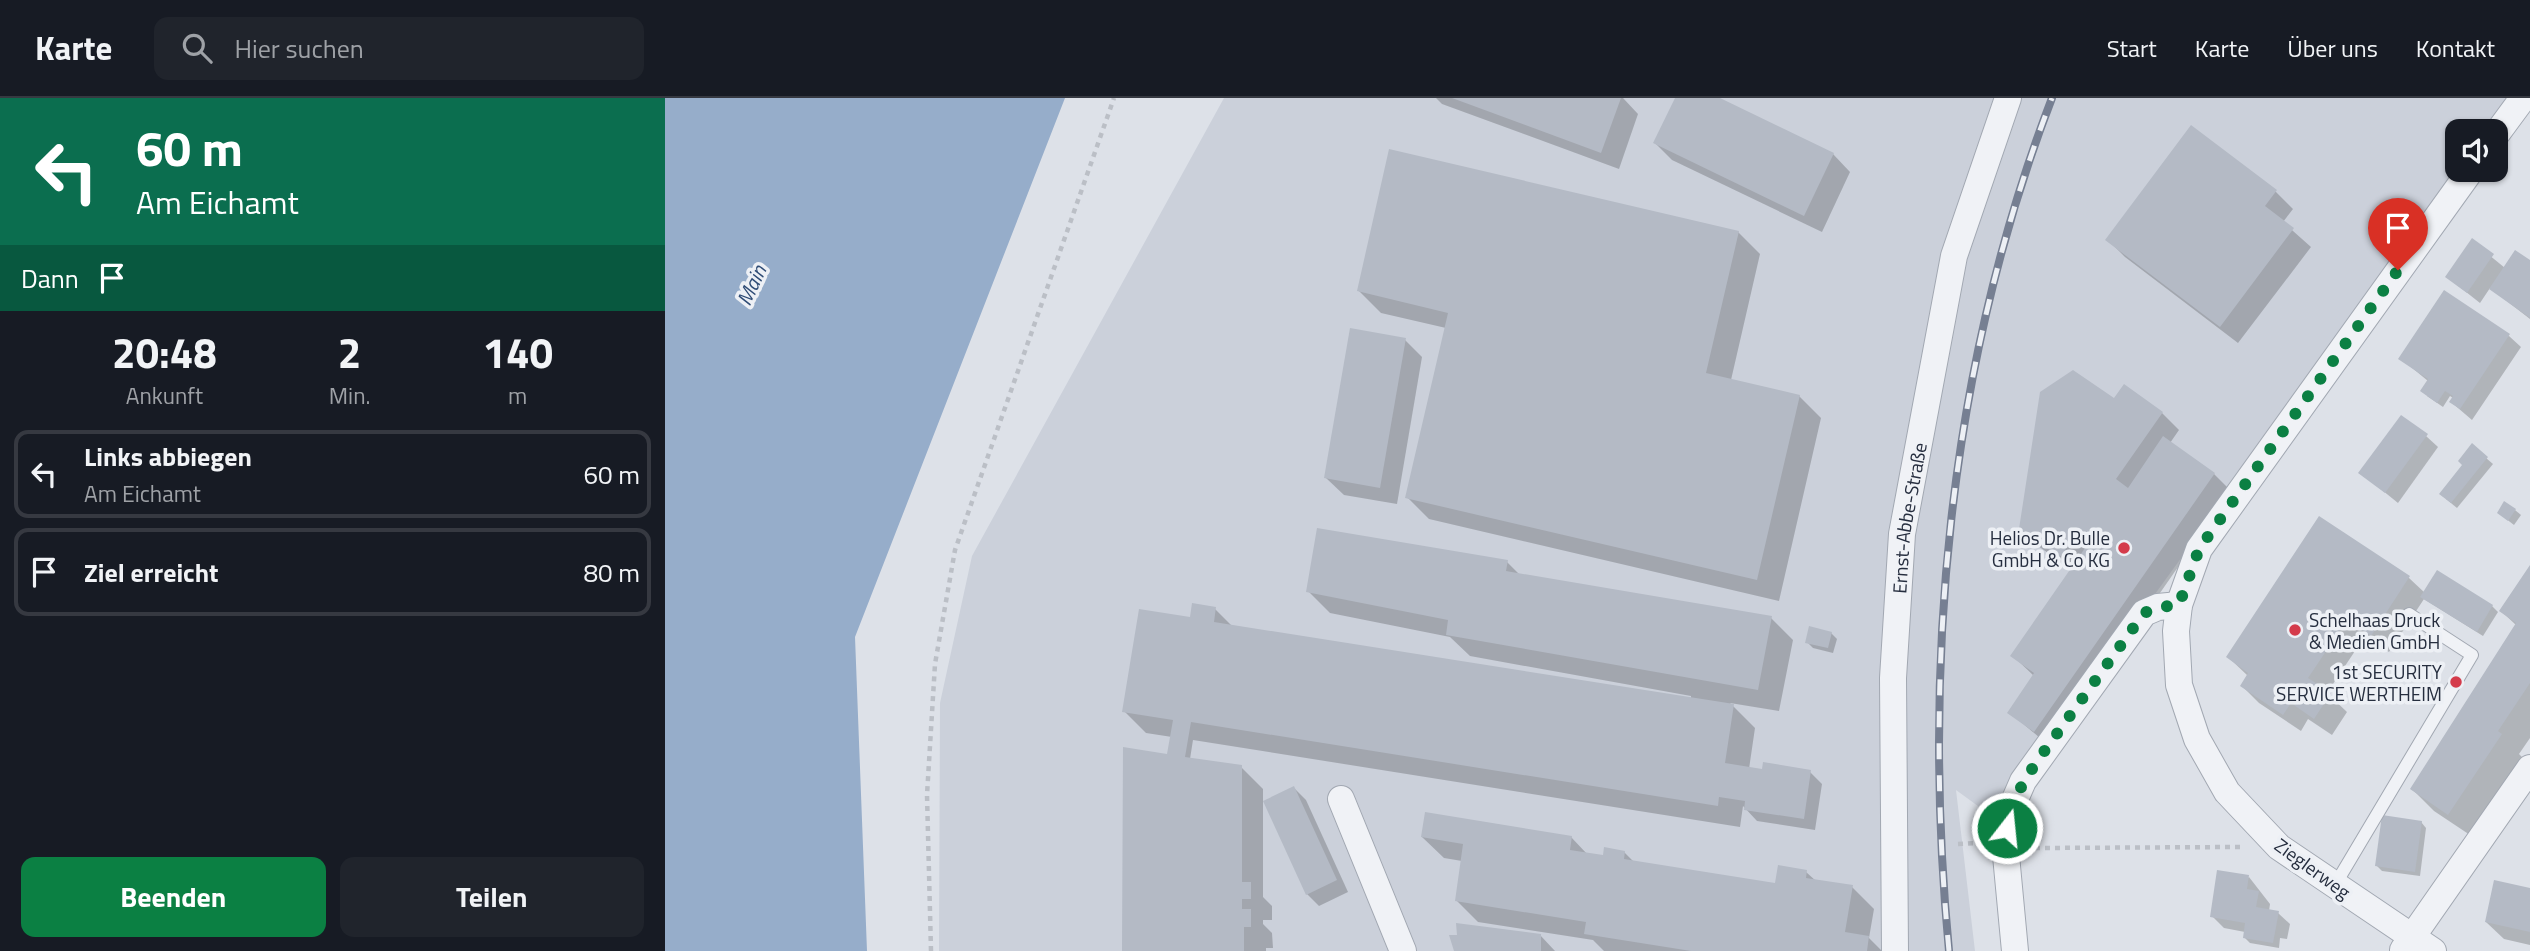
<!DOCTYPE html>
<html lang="de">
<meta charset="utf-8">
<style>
body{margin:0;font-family:"Titillium Web",sans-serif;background:#20242c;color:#f1f3f6;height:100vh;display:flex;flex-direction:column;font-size:26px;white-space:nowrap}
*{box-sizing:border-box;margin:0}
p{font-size:23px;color:#9ea1a6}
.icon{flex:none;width:38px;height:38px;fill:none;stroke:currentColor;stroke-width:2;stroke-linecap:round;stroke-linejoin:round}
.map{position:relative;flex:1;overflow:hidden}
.side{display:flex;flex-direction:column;background:#171b24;width:665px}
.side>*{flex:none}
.hud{background:#0b6e4f;color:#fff;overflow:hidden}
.tools{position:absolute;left:1780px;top:21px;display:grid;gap:14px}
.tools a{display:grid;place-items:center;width:63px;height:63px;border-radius:14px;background:#171b24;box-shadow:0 2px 5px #0004;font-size:35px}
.pin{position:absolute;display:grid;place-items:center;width:60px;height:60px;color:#fff;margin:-72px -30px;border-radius:50% 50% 50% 0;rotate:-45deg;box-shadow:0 0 7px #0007}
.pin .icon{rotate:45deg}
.me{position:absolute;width:77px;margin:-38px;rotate:16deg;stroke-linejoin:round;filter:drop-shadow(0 0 5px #0008)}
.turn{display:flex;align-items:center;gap:24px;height:147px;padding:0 21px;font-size:32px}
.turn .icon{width:91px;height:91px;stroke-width:2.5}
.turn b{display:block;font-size:49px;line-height:60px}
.then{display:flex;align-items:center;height:66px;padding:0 21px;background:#0003;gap:14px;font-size:26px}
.eta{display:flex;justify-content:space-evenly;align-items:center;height:119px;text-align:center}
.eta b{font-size:42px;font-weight:700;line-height:49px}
.primary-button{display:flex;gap:14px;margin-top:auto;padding:14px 21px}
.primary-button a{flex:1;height:80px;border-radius:14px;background:#0b8043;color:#fff;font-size:28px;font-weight:700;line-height:80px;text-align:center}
.primary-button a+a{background:#20242c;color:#f1f3f6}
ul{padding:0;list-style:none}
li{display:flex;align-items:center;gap:21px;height:88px;margin:0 14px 10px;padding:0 7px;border:4px solid #363941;border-radius:14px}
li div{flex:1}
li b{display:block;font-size:26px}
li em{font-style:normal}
header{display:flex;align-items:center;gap:42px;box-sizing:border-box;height:98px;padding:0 35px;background:#171b24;border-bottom:2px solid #363941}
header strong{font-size:33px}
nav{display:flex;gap:38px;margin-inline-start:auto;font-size:24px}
.search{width:490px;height:63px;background:#20242c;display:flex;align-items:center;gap:18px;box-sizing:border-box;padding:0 24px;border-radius:14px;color:#9ea1a6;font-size:26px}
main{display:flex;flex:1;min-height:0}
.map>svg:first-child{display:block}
</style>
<header>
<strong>Karte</strong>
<div class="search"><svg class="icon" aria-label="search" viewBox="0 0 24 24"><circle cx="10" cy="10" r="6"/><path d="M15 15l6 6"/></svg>Hier suchen</div>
<nav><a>Start</a><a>Karte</a><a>Über uns</a><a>Kontakt</a></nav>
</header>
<main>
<section class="side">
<div class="hud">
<div class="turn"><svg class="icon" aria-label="left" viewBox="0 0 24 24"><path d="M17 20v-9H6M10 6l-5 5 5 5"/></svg><div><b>60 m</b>Am Eichamt</div></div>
<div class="then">Dann<svg class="icon" aria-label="arrive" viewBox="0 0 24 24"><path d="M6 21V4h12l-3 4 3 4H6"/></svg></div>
</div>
<div class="eta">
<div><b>20:48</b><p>Ankunft</p></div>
<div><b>2</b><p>Min.</p></div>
<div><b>140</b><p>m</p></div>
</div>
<ul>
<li><svg class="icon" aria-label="left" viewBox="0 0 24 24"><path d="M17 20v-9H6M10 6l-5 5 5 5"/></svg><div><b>Links abbiegen</b><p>Am Eichamt</p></div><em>60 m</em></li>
<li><svg class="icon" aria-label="arrive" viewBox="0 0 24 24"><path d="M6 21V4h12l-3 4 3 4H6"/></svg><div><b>Ziel erreicht</b></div><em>80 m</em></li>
</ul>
<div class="primary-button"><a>Beenden</a><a>Teilen</a></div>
</section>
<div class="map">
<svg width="1865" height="853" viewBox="0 0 1865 853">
<rect width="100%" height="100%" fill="#dde1e8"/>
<path fill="#cbd0da" d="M559,0h1289l-23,33h-33v39l-169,241 -295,406 -37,-27 19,161h-1036l1,-248 32,-147z"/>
<path fill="#96adca" d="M0,0h400l-210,539 12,314h-202z"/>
<g fill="#0003">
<path d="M771,0h187l15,16 -19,55 -177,-65z"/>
<path d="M1012,0h39l117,56 17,18 -28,60 -150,-72 -17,-17z"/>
<path d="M1527,30l84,64 17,17 -10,13 28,25 -73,96 -113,-86 -17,-17z"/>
<path d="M1073,134l22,22 -29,126 68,16 22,22 -42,183 -350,-82 -22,-22 39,-169 -65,-15 -22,-22z"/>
<path d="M1807,143l33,27 25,-6v57l-40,-31 -10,15 -33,-26z"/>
<path d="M1844,238l12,11 -49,73 -21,-18 2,-4 -3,-2 -7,11 -16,-11 1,-15 -28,-23z"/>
<path d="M740,242l17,17 -25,147 -53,-9 -18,-17z"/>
<path d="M1449,303l48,12 17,17 -9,13 44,31 17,17 -179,257 -43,-36 25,-36 -21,-20 60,-86 -35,-24 -18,-18z"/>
<path d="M1761,338l12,11 -40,56 -37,-30z"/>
<path d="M1807,348l21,18 -36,44 -11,-9z"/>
<path d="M1850,412l6,5 -7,10 -9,-7z"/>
<path d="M1655,420l89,60 16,15 67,13 6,6 -15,24 -59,-37 -35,53 -24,-16 -38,57 20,19 -15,23 -24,-16 -7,12 -42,-28 -17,-17 6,-10 -20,-19z"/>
<path d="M842,464l14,14 250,42 22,22 -14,71 -49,-8 25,25 -6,41 61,3 12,12 -7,46 -58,-9 -14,-15 -3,21 -547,-87 -3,19 51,8 22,22v108l9,9v14h-9v4l9,9 1,15h-7v3h-142l48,-195v-19l-26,-4 -22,-22 67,-92 24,-10 17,17 459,73v-3l-221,-40 -20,-19 -120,-24 -22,-22z"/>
<path d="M1865,470v170l-11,16 3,3 -52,78 -36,-24 -22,-22 104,-164 -15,-14z"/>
<path d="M1166,535l6,6 -4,14 -20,-5 -6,-6z"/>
<path d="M629,690l12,12 42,92 -29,14 -12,-12z"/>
<path d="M1756,724l5,6 -6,48 -38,-5 -5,-5z"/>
<path d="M757,739h149l17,18 16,2 20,-5 10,10 142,23 30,-13 10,9 36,6 22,22 -5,29 13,13h-278l-11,-11 -115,-18 -22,-22 6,-39 -18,-3z"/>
<path d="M1584,779l21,27 -1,7 9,2 12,11 -3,15 -7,-1 -1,10 -29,-5 -5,-5v-6l-21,-4 -12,-12z"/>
<path d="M1865,791v56l-26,-6 -18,-17z"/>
<path d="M875,837l15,16h-99z"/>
</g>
<g fill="#b4bac5">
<path d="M787,0h169l-20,55z"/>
<path d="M1010,0h45l114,55 -30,63 -151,-73z"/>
<path d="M1526,27l86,65 -12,16 29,22 -74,99 -115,-87z"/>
<path d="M724,51l350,82 -33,142 94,22 -43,185 -352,-82 43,-185 -91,-22z"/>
<path d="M1807,140l22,16 -27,39 -22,-16z"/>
<path d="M1850,152l15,10v58l-41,-29z"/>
<path d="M1779,192l66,44 -50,75 -11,-7 4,-6 -8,-5 -8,12 -17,-12 8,-12 -30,-20z"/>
<path d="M685,230l56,10 -26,150 -56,-10z"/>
<path d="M1408,272l41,28 10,-14 39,28 -47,67 12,9 35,-52 52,37 -181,259 -27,-19 27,-40 -24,-17 82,-118 -12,-9 -20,28 -41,-28 21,-137z"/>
<path d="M1736,317l27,19 -43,59 -27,-20z"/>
<path d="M1807,345l16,14 -37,46 -12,-9 23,-29 -4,-4z"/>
<path d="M1839,403l12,8 -8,12 -11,-8z"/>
<path d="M1654,418l91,60 -39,60 -24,-16 -39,58 23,15 -17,26 -23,-16 -8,12 -43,-29 8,-13 -22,-16z"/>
<path d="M652,430l191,32 -2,11 266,45 -14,74 -312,-55 2,-15 -142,-28z"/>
<path d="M1865,467v118l-32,48 4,3 -54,81 -38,-26 106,-166 -17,-12z"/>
<path d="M1772,472l56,35 -16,27 -57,-35z"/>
<path d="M527,505l24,4 -2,15 520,82 -9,59 37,6 1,-7 48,8 -7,49 -60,-9 1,-9 -26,-4 -1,9 -527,-84 -6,35 57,8v117h9v17h-9v10h9v18h-7v24h-122l1,-204 44,7 6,-34 -51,-8 17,-103 51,8z"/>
<path d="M1144,528l23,6 -4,16 -23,-5z"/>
<path d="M629,688l43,94 -31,15 -43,-94z"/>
<path d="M760,714l147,24 -2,14 33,5 1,-8 21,4 -1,8 151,24 3,-18 29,5 -1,8 47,7 -8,47 24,4 -2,15h-176l-107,-17 2,-12 -131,-21 8,-57 -42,-7z"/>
<path d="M1717,717l40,6 -7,51 -40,-6z"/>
<path d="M1552,772l32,5 -2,14 12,2 -3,16 23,4 -6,32 -30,-5 2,-15 -35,-6z"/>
<path d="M1829,782l36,8v44l-45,-10z"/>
<path d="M791,825l85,11v17h-87l-5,-16h8z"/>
</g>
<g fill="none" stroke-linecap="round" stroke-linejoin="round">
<g stroke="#a2a8b2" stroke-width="14">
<path id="lane" d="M1670,787l137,-230 -63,-41"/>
</g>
<g stroke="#a2a8b2" stroke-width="28">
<g id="street">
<path d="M1830,38l28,-38"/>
<path d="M676,701l62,152"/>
<path d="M1738,852l127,-182"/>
<path id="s1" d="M1230,853l-2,-273 9,-144 52,-278 54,-158"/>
<path d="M1350,853l-10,-106 5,-34 13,-30 121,-168 14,-6 21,-2"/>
<path d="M1768,853l-154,-104 -52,-55 -30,-53 -18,-54 -3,-54 3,-26 20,-56 272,-379"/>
</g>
</g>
<g stroke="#bbbfc6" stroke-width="4.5" stroke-dasharray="5 5" stroke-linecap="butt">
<path d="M1293,746l19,-1"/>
<path d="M1370,750l205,-1"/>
<path d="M266,853l-4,-156 8,-131 20,-114 159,-452"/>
</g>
<use href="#lane" stroke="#f0f2f6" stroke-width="12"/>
<use href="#street" stroke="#f0f2f6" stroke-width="26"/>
<g stroke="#767f92" stroke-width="8">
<path id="rail" d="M1284,853c-27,-286 -1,-583 103,-853"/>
</g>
<use href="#rail" stroke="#edf0f5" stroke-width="5" stroke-dasharray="16" stroke-linecap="butt"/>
</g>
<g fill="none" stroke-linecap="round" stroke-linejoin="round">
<path stroke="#0b8043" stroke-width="12" stroke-dasharray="0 21.6" d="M1342,730c4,-26 16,-46 31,-68l106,-147 14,-6 21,-2 20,-56 199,-279"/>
</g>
<g fill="#d43b4b" stroke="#edf0f5" stroke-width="2.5">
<circle cx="1459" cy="450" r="7"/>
<circle cx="1630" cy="532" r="7"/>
<circle cx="1791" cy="584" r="7"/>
</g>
<g text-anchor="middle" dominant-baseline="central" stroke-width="7" stroke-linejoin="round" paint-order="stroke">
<g font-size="19" fill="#262e3f" stroke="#edf0f5">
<text stroke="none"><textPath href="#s1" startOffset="434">Ernst-Abbe-Straße</textPath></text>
<text transform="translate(1648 770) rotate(36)">Zieglerweg</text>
</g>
<g font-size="19" fill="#262e3f" stroke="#edf0f5" text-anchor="end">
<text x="1445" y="439">Helios Dr. Bulle<tspan x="1445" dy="22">GmbH &amp; Co KG</tspan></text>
<text x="1644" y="521" text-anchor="start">Schelhaas Druck<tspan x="1644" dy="22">&amp; Medien GmbH</tspan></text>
<text x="1777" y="573">1st SECURITY<tspan x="1777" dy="22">SERVICE WERTHEIM</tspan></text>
</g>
<g font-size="21" font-style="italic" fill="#2e4b75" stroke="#edf0f5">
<text transform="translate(86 187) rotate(-65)">Main</text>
</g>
</g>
</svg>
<div class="tools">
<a><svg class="icon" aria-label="sound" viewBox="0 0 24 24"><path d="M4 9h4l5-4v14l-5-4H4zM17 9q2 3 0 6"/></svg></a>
</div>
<div class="pin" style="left:1733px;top:172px;background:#d93025"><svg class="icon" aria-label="arrive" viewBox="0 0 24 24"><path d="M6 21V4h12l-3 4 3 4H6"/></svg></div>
<svg class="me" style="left:1342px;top:730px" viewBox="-20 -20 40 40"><circle r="17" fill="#0b8043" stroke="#fff" stroke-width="3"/><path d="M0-11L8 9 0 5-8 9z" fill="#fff"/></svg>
</div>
</main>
